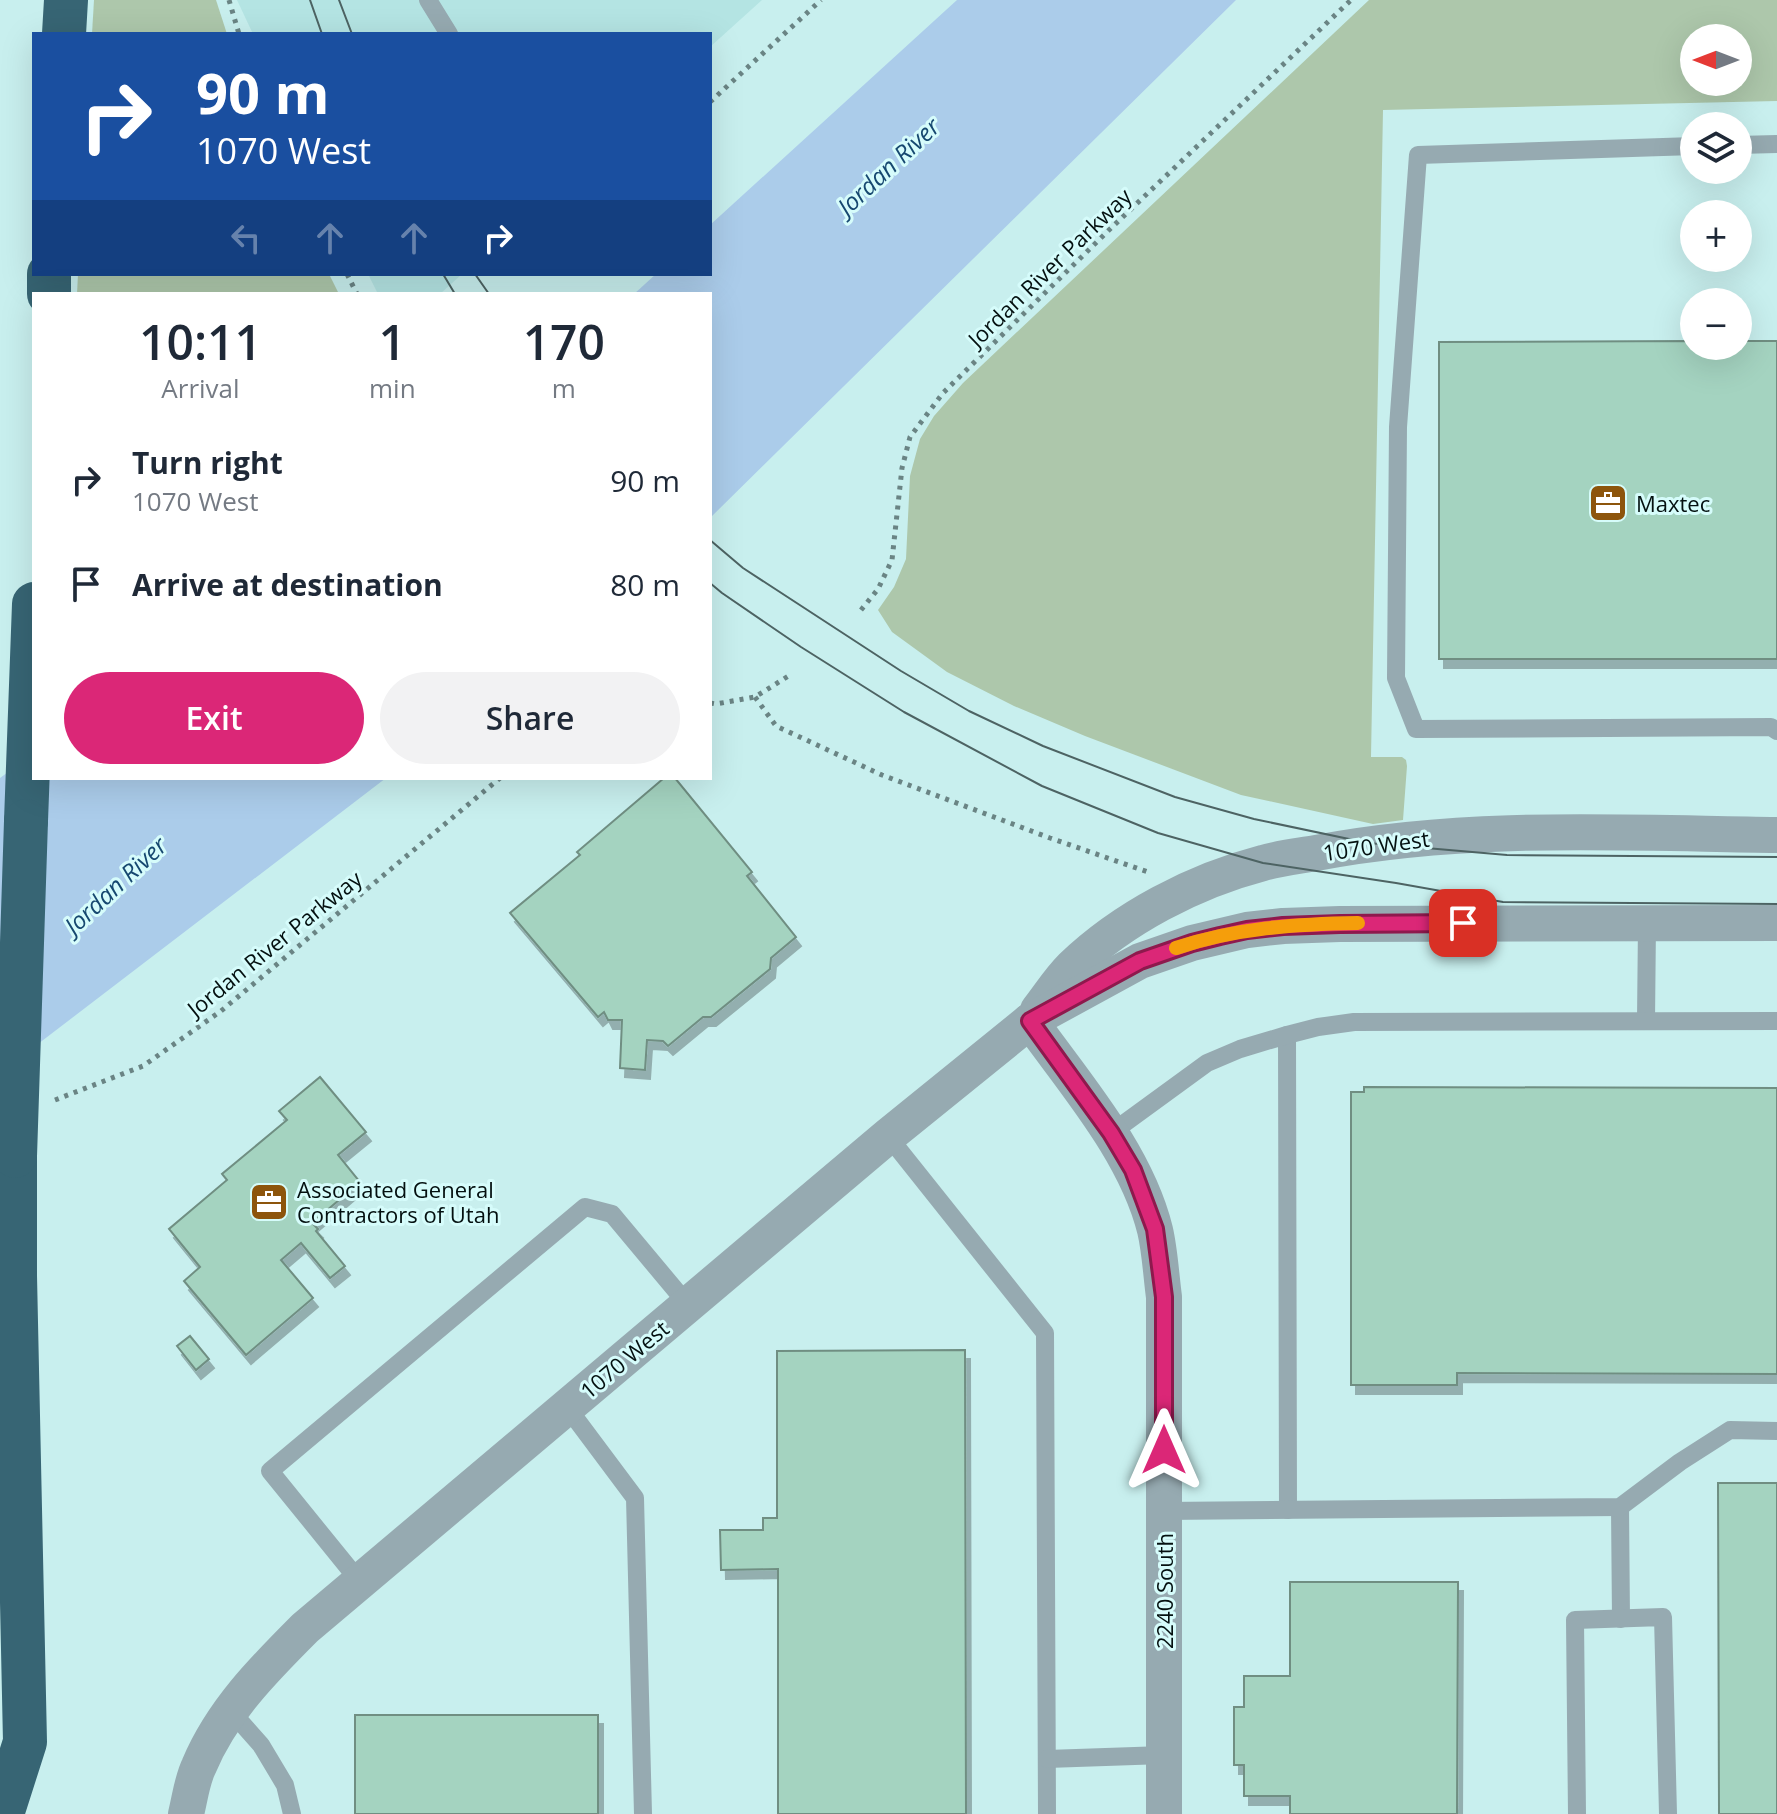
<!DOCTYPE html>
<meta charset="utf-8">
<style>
body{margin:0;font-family:"Open Sans",sans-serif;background:#f2f2f3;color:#1f2937;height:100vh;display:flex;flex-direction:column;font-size:30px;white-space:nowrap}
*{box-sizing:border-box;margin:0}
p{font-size:26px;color:#747a83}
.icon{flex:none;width:44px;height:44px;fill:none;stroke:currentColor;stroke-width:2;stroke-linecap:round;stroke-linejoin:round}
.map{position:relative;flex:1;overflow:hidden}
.drawer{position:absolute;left:32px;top:292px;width:680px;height:488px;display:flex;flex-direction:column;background:#fff;border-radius:0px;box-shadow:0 8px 32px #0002}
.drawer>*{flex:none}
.top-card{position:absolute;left:32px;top:32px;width:680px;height:244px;border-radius:0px;box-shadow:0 8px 32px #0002;background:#1a4fa0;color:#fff;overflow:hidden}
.needle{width:52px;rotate:270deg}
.buttons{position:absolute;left:1680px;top:24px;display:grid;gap:16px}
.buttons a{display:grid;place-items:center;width:72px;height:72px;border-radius:50%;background:#fff;box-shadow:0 8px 32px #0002;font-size:40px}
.pin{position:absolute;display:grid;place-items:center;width:68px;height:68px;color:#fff;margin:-34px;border-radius:16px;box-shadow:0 4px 12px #0006}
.me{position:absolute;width:88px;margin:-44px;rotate:0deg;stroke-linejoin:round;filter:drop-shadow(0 0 6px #0008)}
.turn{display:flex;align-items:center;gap:28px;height:168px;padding:0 32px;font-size:36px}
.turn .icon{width:104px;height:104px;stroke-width:2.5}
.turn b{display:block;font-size:56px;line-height:68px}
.lanes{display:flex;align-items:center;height:76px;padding:0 32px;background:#0003;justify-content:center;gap:40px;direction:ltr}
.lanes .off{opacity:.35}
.eta{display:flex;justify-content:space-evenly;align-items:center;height:136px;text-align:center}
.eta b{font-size:48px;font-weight:600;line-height:56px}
.action{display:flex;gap:16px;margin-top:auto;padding:16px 32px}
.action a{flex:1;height:92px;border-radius:48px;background:#db2777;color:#fff;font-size:32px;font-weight:600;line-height:92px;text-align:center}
.action a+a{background:#f2f2f3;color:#1f2937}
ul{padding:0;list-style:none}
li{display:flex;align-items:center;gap:24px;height:104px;padding:0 32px}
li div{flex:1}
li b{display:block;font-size:30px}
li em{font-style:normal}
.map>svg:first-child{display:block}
</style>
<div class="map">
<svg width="1777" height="1814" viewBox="0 0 1777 1814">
<defs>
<filter id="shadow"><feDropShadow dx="5" dy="9" stdDeviation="0" flood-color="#0004"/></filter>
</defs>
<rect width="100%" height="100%" fill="#c8efee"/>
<g fill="#b4e4e3">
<path d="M237,0h525l-52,47v-13h-457z"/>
<path d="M368,274h94l-22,20h-62z"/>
</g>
<g fill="#adc7ab" fill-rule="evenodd">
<path d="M94,0h122l11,34h-135z"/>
<path d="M1369,0h408v101l-394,9 -12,647h31l4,3 1,6 -4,54 -30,4 -132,-29 -156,-59 -71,-30 -67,-34 -55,-40 -14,-22 16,-23 12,-28 4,-83 10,-37 14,-23 29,-33zM1694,38h44v44h-44z"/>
<path d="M78,274h251l10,20h-262z"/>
</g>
<g fill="#abccea">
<path d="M957,0h279l-526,518v-224h-76l22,-20h54v-49z"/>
<path d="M34,753v25h352l-386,295v-295z"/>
</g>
<g fill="#a4d3c0" stroke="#6f8e82" stroke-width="2" filter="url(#shadow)">
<path d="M1694,341v5h44v-5h39v318h-338v-317z"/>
<path d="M664,778h11l77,94 -5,4 49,61 -25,21 -1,11 -59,48h-8l-35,29 -5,-5 -16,-1 -2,30 -25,-2 2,-48h-14l-4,-8 -6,5 -88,-104 70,-58 -3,-3z"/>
<path d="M320,1077l46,55 -28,23 22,27 -48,41 6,6 -2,2 29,35 -15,12 -29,-35 -20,17 32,38 -67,57 -62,-74 16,-14 -31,-38 58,-49 -5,-6 65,-54 -8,-9z"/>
<path d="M1364,1087l413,1v286l-320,-1v12h-106v-293h13z"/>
<path d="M190,1336l19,23 -13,11 -19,-24z"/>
<path d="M965,1350l1,464h-188v-245l-57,1 -1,-40h43v-12h14v-167z"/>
<path d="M1718,1483h59v331h-58z"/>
<path d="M1290,1582h168l-1,232h-167v-18h-46v-31h-10v-58h10v-31h46z"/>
<rect x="355" y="1715" width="243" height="99"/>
</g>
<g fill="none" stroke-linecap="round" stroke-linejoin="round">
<g stroke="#6a8484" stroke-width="5" stroke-dasharray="4 6" stroke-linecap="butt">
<path d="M229,0l10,34"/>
<path d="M710,102l111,-102"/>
<path d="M347,274l10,20"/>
<path d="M861,610l17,-21 14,-29 10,-92 8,-31 33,-44 166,-163 242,-230"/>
<path d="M755,697l21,29 106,49 168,63 98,34"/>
<path d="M710,703l6,1 39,-7 35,-22"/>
<path d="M55,1100l88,-34 78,-55 279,-233"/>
</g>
<g stroke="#96aab1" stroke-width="18">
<path d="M428,0l21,34"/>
<path d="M1738,145l39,-1"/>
<path d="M1694,146l-276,9 -20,272 -2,251 20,51 355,-2 6,4"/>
<path d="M1646,1021l1,-98"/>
<path d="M1287,1035l1,475"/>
<path d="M1111,1133l96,-70 33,-14 47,-14 31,-8 36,-5 423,-1"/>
<path d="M888,1136l157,197 2,481"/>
<path d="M567,1407l68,91 8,316"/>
<path d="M1620,1507l1,112"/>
<path d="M1163,1511l457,-4 60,-45 50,-32 47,1"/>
<path d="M360,1582l-90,-111 315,-264 27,7 76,91"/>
<path d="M230,1710l31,35 24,40 7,29"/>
<path d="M1047,1759l117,-4"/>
<path d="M1577,1814l-2,-194 88,-3 5,197"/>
</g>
<g stroke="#96aab1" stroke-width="36">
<path d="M1038,1010c11,-14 21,-30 34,-43 51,-49 122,-86 191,-104 17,-5 36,-7 53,-10 152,-29 307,-20 461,-18"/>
<path d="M1030,1021c45,63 106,132 125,209 5,21 6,45 9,67v517"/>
<path d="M186,1814c4,-16 6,-34 13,-48 23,-55 65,-97 106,-138l583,-492 142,-115 110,-60 52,-18 55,-13 36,-4 57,-2 437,-1"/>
</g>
<g stroke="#376574" stroke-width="44">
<path d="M64,34l2,-34"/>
<path d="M49,294v-20"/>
<path d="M26,821l8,-217"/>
<path d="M2,1814l23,-72 -10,-466v-120"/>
</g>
<g stroke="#4d6363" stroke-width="2">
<path d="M310,0l12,34"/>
<path d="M339,0l13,34"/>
<path d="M443,274l12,20"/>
<path d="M475,274l14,20"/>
<path d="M710,540l33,28 158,103 68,40 74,35 132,51 79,22 114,24 139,12 270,2"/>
<path d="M710,583l12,10 79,54 103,65 138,74 116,47 105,30 133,20 107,19 274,2"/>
</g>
<path stroke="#376574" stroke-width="44" d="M15,1156l11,-335"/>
</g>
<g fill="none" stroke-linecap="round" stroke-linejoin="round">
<g stroke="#8e194d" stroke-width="20">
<path id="route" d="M1164,1450v-153l-9,-68 -22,-59 -22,-37 -81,-112 110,-60 52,-18 28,-7 27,-6 36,-4 57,-2 123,-1"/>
</g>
<use href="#route" stroke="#db2777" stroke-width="14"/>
<path stroke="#f59e0b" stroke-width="14" d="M1176,948c59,-20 120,-24 182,-25"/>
</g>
<defs>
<g id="office-square" transform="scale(2)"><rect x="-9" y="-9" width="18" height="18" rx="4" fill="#8d550c" stroke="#d6fcfb"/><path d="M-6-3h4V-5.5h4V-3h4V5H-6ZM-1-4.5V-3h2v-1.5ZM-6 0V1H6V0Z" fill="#fff"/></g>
</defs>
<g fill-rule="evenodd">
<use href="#office-square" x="1608" y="503"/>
<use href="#office-square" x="269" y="1202"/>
</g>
<g text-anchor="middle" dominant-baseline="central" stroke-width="6" stroke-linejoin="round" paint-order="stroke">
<g font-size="22" fill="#041010" stroke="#d6fcfb">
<text transform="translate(1049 267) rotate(-44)">Jordan River Parkway</text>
<text transform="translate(1376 845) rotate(-8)">1070 West</text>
<text transform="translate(274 943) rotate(-39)">Jordan River Parkway</text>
<text transform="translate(624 1359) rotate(-40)">1070 West</text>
<text transform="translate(1164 1591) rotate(-90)">2240 South</text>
</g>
<g font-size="22" fill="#041010" stroke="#d6fcfb" text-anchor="start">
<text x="1636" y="503">Maxtec</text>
<text x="297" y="1189">Associated General<tspan x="297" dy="25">Contractors of Utah</tspan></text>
</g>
<g font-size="24" font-style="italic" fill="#164870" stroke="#d6fcfb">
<text transform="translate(888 166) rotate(-43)">Jordan River</text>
<text transform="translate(115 885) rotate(-43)">Jordan River</text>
</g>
</g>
</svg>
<div class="buttons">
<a><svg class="needle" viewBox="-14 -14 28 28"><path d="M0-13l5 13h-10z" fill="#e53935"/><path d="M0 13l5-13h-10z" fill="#747a83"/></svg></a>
<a><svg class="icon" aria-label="layers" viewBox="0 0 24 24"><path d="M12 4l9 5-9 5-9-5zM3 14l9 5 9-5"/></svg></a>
<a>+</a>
<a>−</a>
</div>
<div class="pin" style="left:1463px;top:923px;background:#d93025"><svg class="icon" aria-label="arrive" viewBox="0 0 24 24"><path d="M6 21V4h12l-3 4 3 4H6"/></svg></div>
<svg class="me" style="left:1164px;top:1450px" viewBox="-20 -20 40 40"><path d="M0-17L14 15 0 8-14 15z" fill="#db2777" stroke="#fff" stroke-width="4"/></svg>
<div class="top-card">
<div class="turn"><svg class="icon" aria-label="right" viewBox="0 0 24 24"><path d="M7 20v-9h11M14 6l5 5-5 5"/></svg><div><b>90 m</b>1070 West</div></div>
<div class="lanes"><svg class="icon off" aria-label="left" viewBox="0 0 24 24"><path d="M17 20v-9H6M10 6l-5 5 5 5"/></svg><svg class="icon off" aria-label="ahead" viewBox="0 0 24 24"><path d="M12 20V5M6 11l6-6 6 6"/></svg><svg class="icon off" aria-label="ahead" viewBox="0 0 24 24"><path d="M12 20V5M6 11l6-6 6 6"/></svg><svg class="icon" aria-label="right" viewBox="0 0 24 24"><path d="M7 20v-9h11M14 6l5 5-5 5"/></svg></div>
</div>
<section class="drawer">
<div class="eta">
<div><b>10:11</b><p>Arrival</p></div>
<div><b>1</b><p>min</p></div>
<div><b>170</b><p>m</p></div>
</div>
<ul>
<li><svg class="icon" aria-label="right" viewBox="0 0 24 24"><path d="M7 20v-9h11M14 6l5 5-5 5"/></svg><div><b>Turn right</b><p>1070 West</p></div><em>90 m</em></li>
<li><svg class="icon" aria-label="arrive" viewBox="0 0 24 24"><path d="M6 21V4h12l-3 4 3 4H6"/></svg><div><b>Arrive at destination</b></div><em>80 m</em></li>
</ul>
<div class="action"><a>Exit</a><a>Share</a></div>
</section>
</div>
